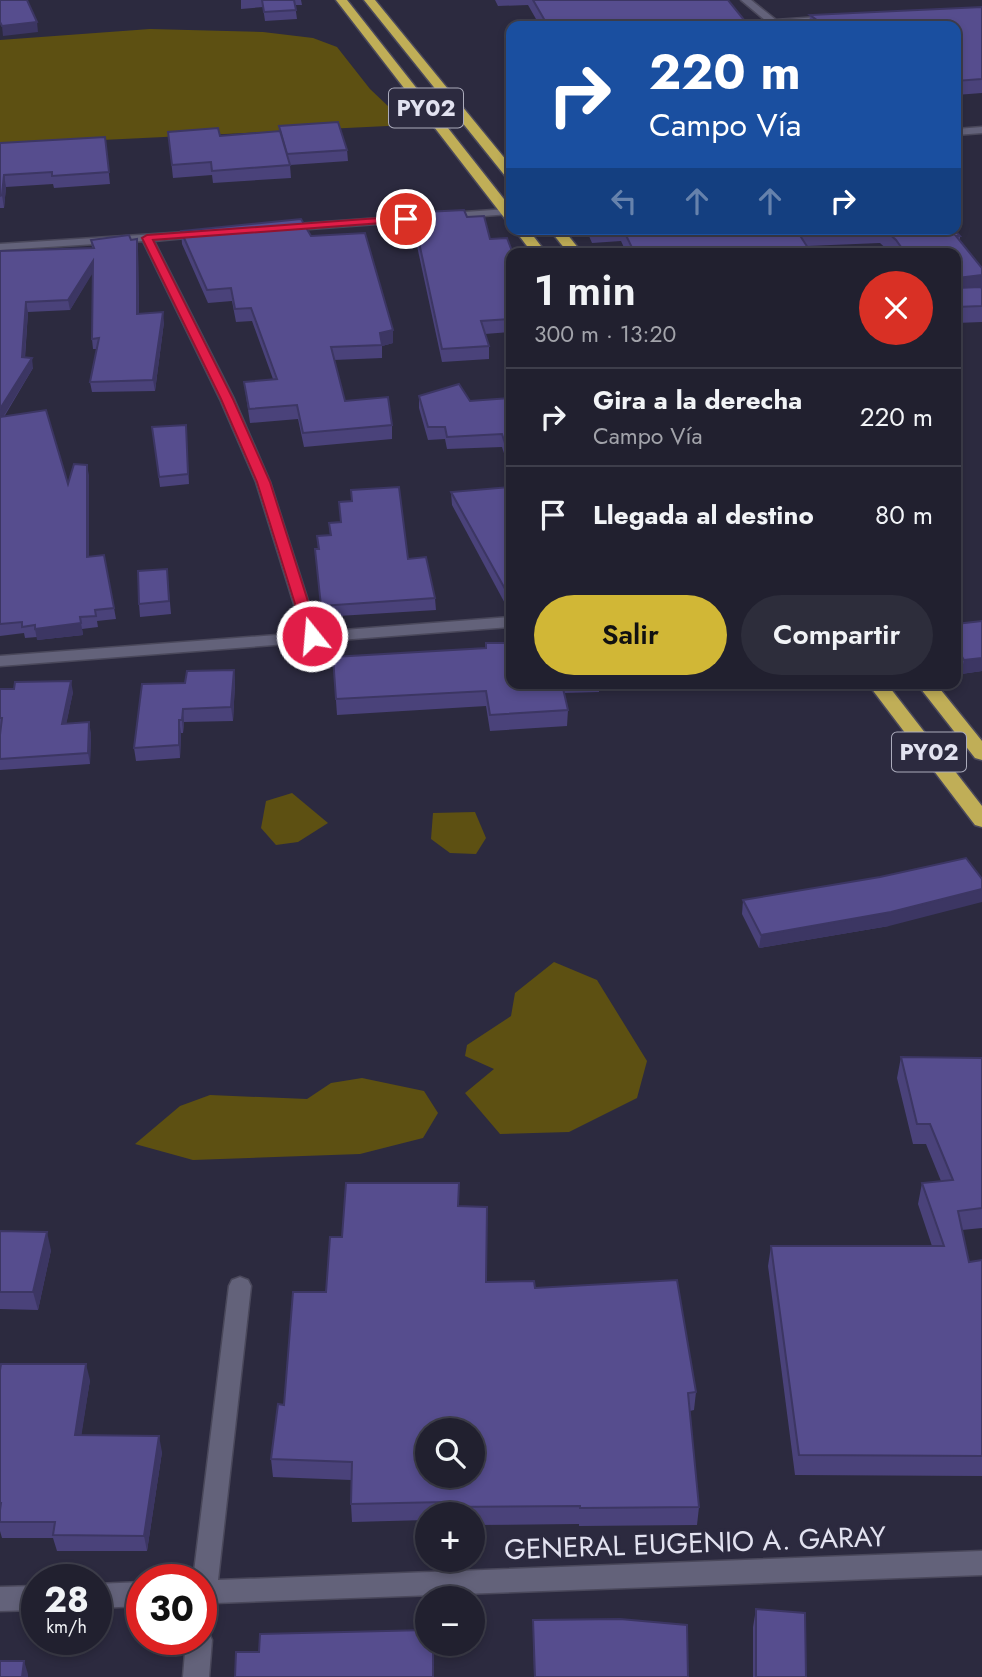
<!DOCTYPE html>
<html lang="es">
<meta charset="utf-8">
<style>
body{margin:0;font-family:Jost,sans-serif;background:#2d2d3b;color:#f1f3f6;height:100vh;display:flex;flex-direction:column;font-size:26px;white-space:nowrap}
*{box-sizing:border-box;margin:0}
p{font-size:23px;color:#a2a3aa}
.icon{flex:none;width:38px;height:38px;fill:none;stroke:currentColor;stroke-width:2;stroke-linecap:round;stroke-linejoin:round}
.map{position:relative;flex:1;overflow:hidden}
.panel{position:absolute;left:506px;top:248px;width:455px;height:441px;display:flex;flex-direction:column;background:#21202f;border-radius:14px;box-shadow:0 4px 10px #0003,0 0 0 2px #3e3e4b}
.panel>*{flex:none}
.hud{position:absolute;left:506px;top:21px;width:455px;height:214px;border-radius:14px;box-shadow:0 4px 10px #0003,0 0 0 2px #3e3e4b;background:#1a4fa0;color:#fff;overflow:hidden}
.controls{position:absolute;left:415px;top:1418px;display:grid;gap:14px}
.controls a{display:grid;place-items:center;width:70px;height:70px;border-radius:50%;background:#21202f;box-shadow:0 4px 10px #0003,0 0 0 2px #3e3e4b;font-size:35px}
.speed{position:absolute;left:21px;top:1564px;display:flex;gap:14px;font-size:35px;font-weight:700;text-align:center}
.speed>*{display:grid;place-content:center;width:91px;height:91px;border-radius:50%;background:#21202f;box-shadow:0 4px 10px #0003,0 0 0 2px #3e3e4b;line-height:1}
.speed small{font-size:18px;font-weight:400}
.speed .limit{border:10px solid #d22;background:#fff;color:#111}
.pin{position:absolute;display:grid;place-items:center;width:60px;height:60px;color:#fff;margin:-30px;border:4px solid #fff;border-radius:50%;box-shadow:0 2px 7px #0007}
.me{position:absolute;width:77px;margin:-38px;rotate:343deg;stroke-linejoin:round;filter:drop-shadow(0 0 5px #0008)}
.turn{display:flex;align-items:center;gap:24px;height:147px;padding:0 28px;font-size:32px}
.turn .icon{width:91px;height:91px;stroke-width:2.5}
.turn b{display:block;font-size:49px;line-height:60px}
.lanes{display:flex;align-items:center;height:66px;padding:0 28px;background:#0003;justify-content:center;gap:35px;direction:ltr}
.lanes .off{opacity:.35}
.round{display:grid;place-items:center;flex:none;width:74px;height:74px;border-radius:37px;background:#2d2d3b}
.head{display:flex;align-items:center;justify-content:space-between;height:119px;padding:0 28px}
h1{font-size:42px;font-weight:600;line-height:52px}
.button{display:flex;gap:14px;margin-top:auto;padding:14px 28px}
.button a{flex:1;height:80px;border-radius:42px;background:#d1b736;color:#111;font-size:28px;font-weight:600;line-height:80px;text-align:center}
.button a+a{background:#2d2d3b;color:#f1f3f6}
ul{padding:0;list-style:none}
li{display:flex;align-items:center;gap:21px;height:98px;padding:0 28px;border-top:2px solid #3e3e4b}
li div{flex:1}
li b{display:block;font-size:26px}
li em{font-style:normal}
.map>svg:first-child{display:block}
</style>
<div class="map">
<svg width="982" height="1677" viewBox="0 0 982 1677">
<rect width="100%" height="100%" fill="#2c2a3f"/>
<g fill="#5d5012">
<path d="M150,29l113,3 50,6 24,9 33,42 38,36 -408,20v-105z"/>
<path d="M292,793l36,30 -30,19 -22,3 -15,-17 5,-27z"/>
<path d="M475,812l11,26 -10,16 -26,-1 -19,-14 2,-26z"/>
<path d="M554,962l43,18 50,81 -10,37 -68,34 -69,2 -35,-41 29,-24 -29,-13 2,-11 44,-29 4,-23z"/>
<path d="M362,1078l62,13 14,22 -15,25 -63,16 -167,6 -58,-16 45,-38 30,-11 97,4 24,-16z"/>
</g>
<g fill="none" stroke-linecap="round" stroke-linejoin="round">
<g stroke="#4a485b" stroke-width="3">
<g id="minor">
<path d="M741,0h10l25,20 56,-4 5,3 -5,3 -60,4z"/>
<path d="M982,127v6l-26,2v-6z"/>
<path d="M507,209l4,1v4l-228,17 -6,-3 6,-3z"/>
<path d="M203,231l6,3 -2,2 -53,5 80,158 36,83 48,150 193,-15v10l-511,39v-10l303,-23 -47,-151 -36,-83 -77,-158 -143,9v-6z"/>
<path d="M240,1277l8,3 3,6 -33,294 764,-29v24l-767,28 -5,24 -7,2 5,2 4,9 -3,37h-26l3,-37h15v-60h-8l36,-294 3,-6z"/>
<path d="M142,1582v24l-46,2v-24z"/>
<path d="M37,1586v24l-37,1v-24z"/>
</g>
</g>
<g stroke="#4a485b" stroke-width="3">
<g id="highway">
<path d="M336,0h11l164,208v13l-5,-1z"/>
<path d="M364,0h11l136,166v12l-5,-1z"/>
<path d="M514,229h14l19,25h-14z"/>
<path d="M549,229h14l20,25h-14z"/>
<path d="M868,684h19l95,122v21l-7,-2z"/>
<path d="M917,684h19l46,57v19l-7,-2z"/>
</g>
</g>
<use href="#minor" fill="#63627a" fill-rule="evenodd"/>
<use href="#highway" fill="#c0ae57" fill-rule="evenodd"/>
</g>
<g fill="#4a427a">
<path d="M241,0h60l1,5h-7l2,14 -32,2 -2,-14 -22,2z"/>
<path d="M495,0h233l21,26h-209l-12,-21 -30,1z"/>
<path d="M982,7v86l-26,2v-69h-147l1,-11z"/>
<path d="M279,126l68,24 1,11 -58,4 1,13 -78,5 -1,-8 -39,3 -5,-46 52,4 59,-5z"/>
<path d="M105,137l5,47 -56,4 -1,-4 -47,3 -2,21h-4v-65z"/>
<path d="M425,212l42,5 23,22 21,15v78l-26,2 4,12v13l-47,3 -28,-130v-13h11z"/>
<path d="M586,229h368l6,7v5l22,27v54l-26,1v-69h-64l-12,-11 -73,3 5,8h-185l-6,-13 -29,2z"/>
<path d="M181,231l130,5 82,107 -11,3v12l-48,2 11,41 47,24v14l-88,8 -6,-28 -48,4 -6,-41 29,-3 -21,-58 -16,1 -4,-21 -24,2 -26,-59z"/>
<path d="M137,239l1,10 1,65 25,8 -9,69 -63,1 -2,-10 7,-33h-4l-1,-10v-66l-22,37 -42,2 -3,46 8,10 -29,49 64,67 21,-9v82l25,51 2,11 -19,2 1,6 -16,2 1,6 -46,5v-3l-12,1 -1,-5 -24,3v-385l92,-3 -1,-8z"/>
<path d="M419,396l51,5 41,-3v77l-9,-28 -55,2 -2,-10 -17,1 -9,-32z"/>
<path d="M186,425l3,59 -29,3 -8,-60z"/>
<path d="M511,487l-3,122 -56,-104 -1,-13z"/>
<path d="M329,523l79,36 27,39 1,12 -114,7 -6,-56 2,-12 -1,-13h13z"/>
<path d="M167,569l4,45 -31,3 -1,-13z"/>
<path d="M982,621v50l-21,3 -5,-10v-40z"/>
<path d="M333,657l178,27h88v8l-35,1 4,17 -1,16 -77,5 -4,-25 -149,9z"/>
<path d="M234,670l1,13 -2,38 -49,1 -1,11h-2l-1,25 -44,3 -2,-13 51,-65z"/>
<path d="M0,689l73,3 -7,32 25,9 -1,31 -90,6z"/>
<path d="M743,900l146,26 -130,22 -17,-34z"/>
<path d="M901,1057l81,1v170l-20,2 7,32 13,-2v216l-187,-1 -27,-209 3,-20h161l-14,-42 4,-21 19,-2 -15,-37h-13l-16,-66z"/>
<path d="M459,1206l28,76 48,6 161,104 -2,18 -4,1 9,96 -2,18 -118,1v-2l-107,1v-11h-45v6l-75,2 -1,-18v-24l-78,-3 -2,-18 13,-54 42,-113 16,-55z"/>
<path d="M0,1231l51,19 -13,60 -38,-1z"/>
<path d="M0,1370l90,10 -9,55 81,17 -15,99h-90l-4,-13h-51l-2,-7z"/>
<path d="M756,1609l50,68h-53v-50z"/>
<path d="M533,1620l155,57h-154z"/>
</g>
<g fill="#3c3663">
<path d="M37,22l1,10 -35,4 -1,-10z"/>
<path d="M4,175l2,12 -2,21 -2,-13z"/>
<path d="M137,239l1,10 1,75 -2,-10z"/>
<path d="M93,261l1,10 -24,39 -2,-10z"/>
<path d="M982,275v15l-26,3 2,-15z"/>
<path d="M26,302l2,10 -4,56 -2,-11z"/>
<path d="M163,312l1,10 -9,69 -2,-11z"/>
<path d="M393,330v13l-11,3 -2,-13z"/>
<path d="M32,358l1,10 -33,54v-13z"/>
<path d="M87,465l2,10v93l-2,-11z"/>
<path d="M509,596h2v13h-3z"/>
<path d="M81,623l2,12 -46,5 -2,-11z"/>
<path d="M982,658v13l-21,3 3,-14z"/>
<path d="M234,670l1,13 -2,38 -2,-14z"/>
<path d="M71,681l2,11 -9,43 -2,-11z"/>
<path d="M183,709l1,13 -1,11 -1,-13z"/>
<path d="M179,720l2,13 -1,25 -1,-13z"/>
<path d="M89,722l2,11 -1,31 -2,-11z"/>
<path d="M982,889v13l-93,24 -130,22 2,-13z"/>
<path d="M47,1232l4,18 -13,60 -5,-18z"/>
<path d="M86,1364l4,16 -11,71 -4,-16z"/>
<path d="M159,1436l3,16 -15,99 -3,-15z"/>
<path d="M24,1661l4,13v3h-6z"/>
</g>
<g fill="#564d8e" stroke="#3c3663" stroke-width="2" fill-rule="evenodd">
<path d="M0,0h27l10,22 -35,4 -2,-4z"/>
<path d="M262,0h32l2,10 -32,2z"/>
<path d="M533,0h195l21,26h-201z"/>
<path d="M982,7v72l-26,2v-55h-131l-15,-11z"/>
<path d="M338,122l9,28 -60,4 -8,-28z"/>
<path d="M218,128l2,8 60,-5 10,34 -78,6 -1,-9 -39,3 -4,-33z"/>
<path d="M105,137l4,35 -57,4v-4l-48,3 -2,20 -2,1v-53z"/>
<path d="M464,210l3,7 17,-1 6,23 17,-1 6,16h-2v65l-30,2 8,25 -47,3 -28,-130 13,-1 -2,-6z"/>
<path d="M301,219l10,17 54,-3 28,97 -13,3 2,12 -51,2 14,54 43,-4 4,28 -89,8 -6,-28 -48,4 -5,-27 33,-3 -26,-71 -16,1 -4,-21 -24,2 -26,-59z"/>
<path d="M623,229h214l-40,2 15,23h-177z"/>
<path d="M884,229h70l6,7h-4l26,32v7l-24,3 -1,10 24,-1 1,2v17l-26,1v-53h-50l-10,-14z"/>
<path d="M129,235l2,5 6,-1v75l26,-2 -10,68 -63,2 9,-44 -7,1 1,-78 -25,39 -42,2 -4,55 10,1 -32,51v-158l94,-3 -3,-8z"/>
<path d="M459,384l11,17 41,-3v64l-9,-28 -55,3 -2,-10h-17l-9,-31z"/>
<path d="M46,410l22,74 6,-20 13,1v92l17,-2 10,53 -19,2 1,6 -16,1 1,6 -46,6v-4l-13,2v-5l-22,2v-207z"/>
<path d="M186,425l2,49 -29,3 -7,-50z"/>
<path d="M399,487l9,72 18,-2 9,41 -114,8 -6,-57h4l-2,-13 14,-1 -2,-12 12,-1 -2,-20 13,-1 -1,-11z"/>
<path d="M511,487v109h-2l-58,-104z"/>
<path d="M167,569l2,32 -30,3 -1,-33z"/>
<path d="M982,621v37l-18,2 -8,-13v-23z"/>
<path d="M486,643h25v41h51l6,26 -78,5 -4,-24 -150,8 -3,-42 153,-9z"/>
<path d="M234,670l-3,37 -48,2 -1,11h-3v25l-45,3 8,-64 43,-1 2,-12z"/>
<path d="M71,681l-9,43 27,-2 -1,31 -88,6v-24l2,-17h-2v-29h14l1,-7z"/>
<path d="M966,858l16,21v10l-91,23 -130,23 -18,-35 137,-23z"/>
<path d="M901,1057l81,1v150l-24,3 11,51 13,-2v196l-183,-1 -28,-209h173l-22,-63 31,-3 -23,-56h-13z"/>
<path d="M346,1183h113l-1,23 29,1 -1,75 48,-1 1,7 142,-8 19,112 -8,1 11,114 -119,1v-2l-135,1v-5l-94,2 1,-42 -81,-3 7,-55 6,1 9,-113h33l4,-55h12zM427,1430h45v45h-45z"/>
<path d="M0,1231l47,1 -14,60h-33z"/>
<path d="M1,1364h85l-11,71 84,1 -15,100 -91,-1 2,-13h-55v-12l1,-7h-1v-133z"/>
<path d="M756,1609l49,4 1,64h-50z"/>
<path d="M620,1619l67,6 1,52h-153l-2,-57z"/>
<path d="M427,1630v13h6v34h-198l1,-25h23l1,-18z"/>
<path d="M0,1661h24l-2,16h-22z"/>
</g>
<path fill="#e11d48" stroke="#92132f" stroke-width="2" d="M406,216l5,3 -2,2 -256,19 80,159 37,83 49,154 -7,5 -7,-5 -48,-154 -36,-83 -79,-161 5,-3z"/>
<g text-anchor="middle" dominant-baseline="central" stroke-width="7" stroke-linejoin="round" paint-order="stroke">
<g fill="#2c2a3f" stroke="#ababbb" stroke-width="2">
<rect x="389" y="88.5" width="74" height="39" rx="5"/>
<rect x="892" y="732.5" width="74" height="39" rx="5"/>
</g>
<g font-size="23" font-weight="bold" fill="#e2e2f0">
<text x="426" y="108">PY02</text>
<text x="929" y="752">PY02</text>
</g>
<g font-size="28" fill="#e2e2f0" stroke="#2c2a3f">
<text transform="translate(695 1543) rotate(-2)">GENERAL EUGENIO A. GARAY</text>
</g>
</g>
</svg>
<div class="controls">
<a><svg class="icon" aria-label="search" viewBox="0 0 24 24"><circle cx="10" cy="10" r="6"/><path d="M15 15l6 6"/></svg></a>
<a>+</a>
<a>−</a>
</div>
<div class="speed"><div>28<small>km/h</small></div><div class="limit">30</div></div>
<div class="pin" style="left:406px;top:219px;background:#d93025"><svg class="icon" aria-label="arrive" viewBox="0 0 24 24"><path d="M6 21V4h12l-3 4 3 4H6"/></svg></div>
<svg class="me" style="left:312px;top:636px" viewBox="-20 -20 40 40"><circle r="17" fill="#e11d48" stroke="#fff" stroke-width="3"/><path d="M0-11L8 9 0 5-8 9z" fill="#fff"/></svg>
<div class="hud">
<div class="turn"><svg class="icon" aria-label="right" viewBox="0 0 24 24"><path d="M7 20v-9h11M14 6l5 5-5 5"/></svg><div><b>220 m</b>Campo Vía</div></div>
<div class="lanes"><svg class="icon off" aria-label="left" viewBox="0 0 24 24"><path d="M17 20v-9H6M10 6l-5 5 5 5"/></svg><svg class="icon off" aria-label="ahead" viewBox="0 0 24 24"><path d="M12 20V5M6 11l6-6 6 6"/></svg><svg class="icon off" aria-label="ahead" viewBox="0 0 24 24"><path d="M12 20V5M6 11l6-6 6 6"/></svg><svg class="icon" aria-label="right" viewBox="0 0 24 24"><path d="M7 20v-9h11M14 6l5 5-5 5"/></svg></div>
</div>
<section class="panel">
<div class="head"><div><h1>1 min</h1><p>300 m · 13:20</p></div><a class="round" style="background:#d93025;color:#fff"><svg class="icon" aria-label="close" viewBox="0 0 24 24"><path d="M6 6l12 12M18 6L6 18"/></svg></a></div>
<ul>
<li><svg class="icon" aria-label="right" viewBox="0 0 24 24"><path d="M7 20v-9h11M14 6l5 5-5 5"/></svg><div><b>Gira a la derecha</b><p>Campo Vía</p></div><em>220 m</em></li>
<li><svg class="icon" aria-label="arrive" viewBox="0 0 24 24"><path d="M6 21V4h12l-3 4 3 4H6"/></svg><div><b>Llegada al destino</b></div><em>80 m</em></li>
</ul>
<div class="button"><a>Salir</a><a>Compartir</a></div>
</section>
</div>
